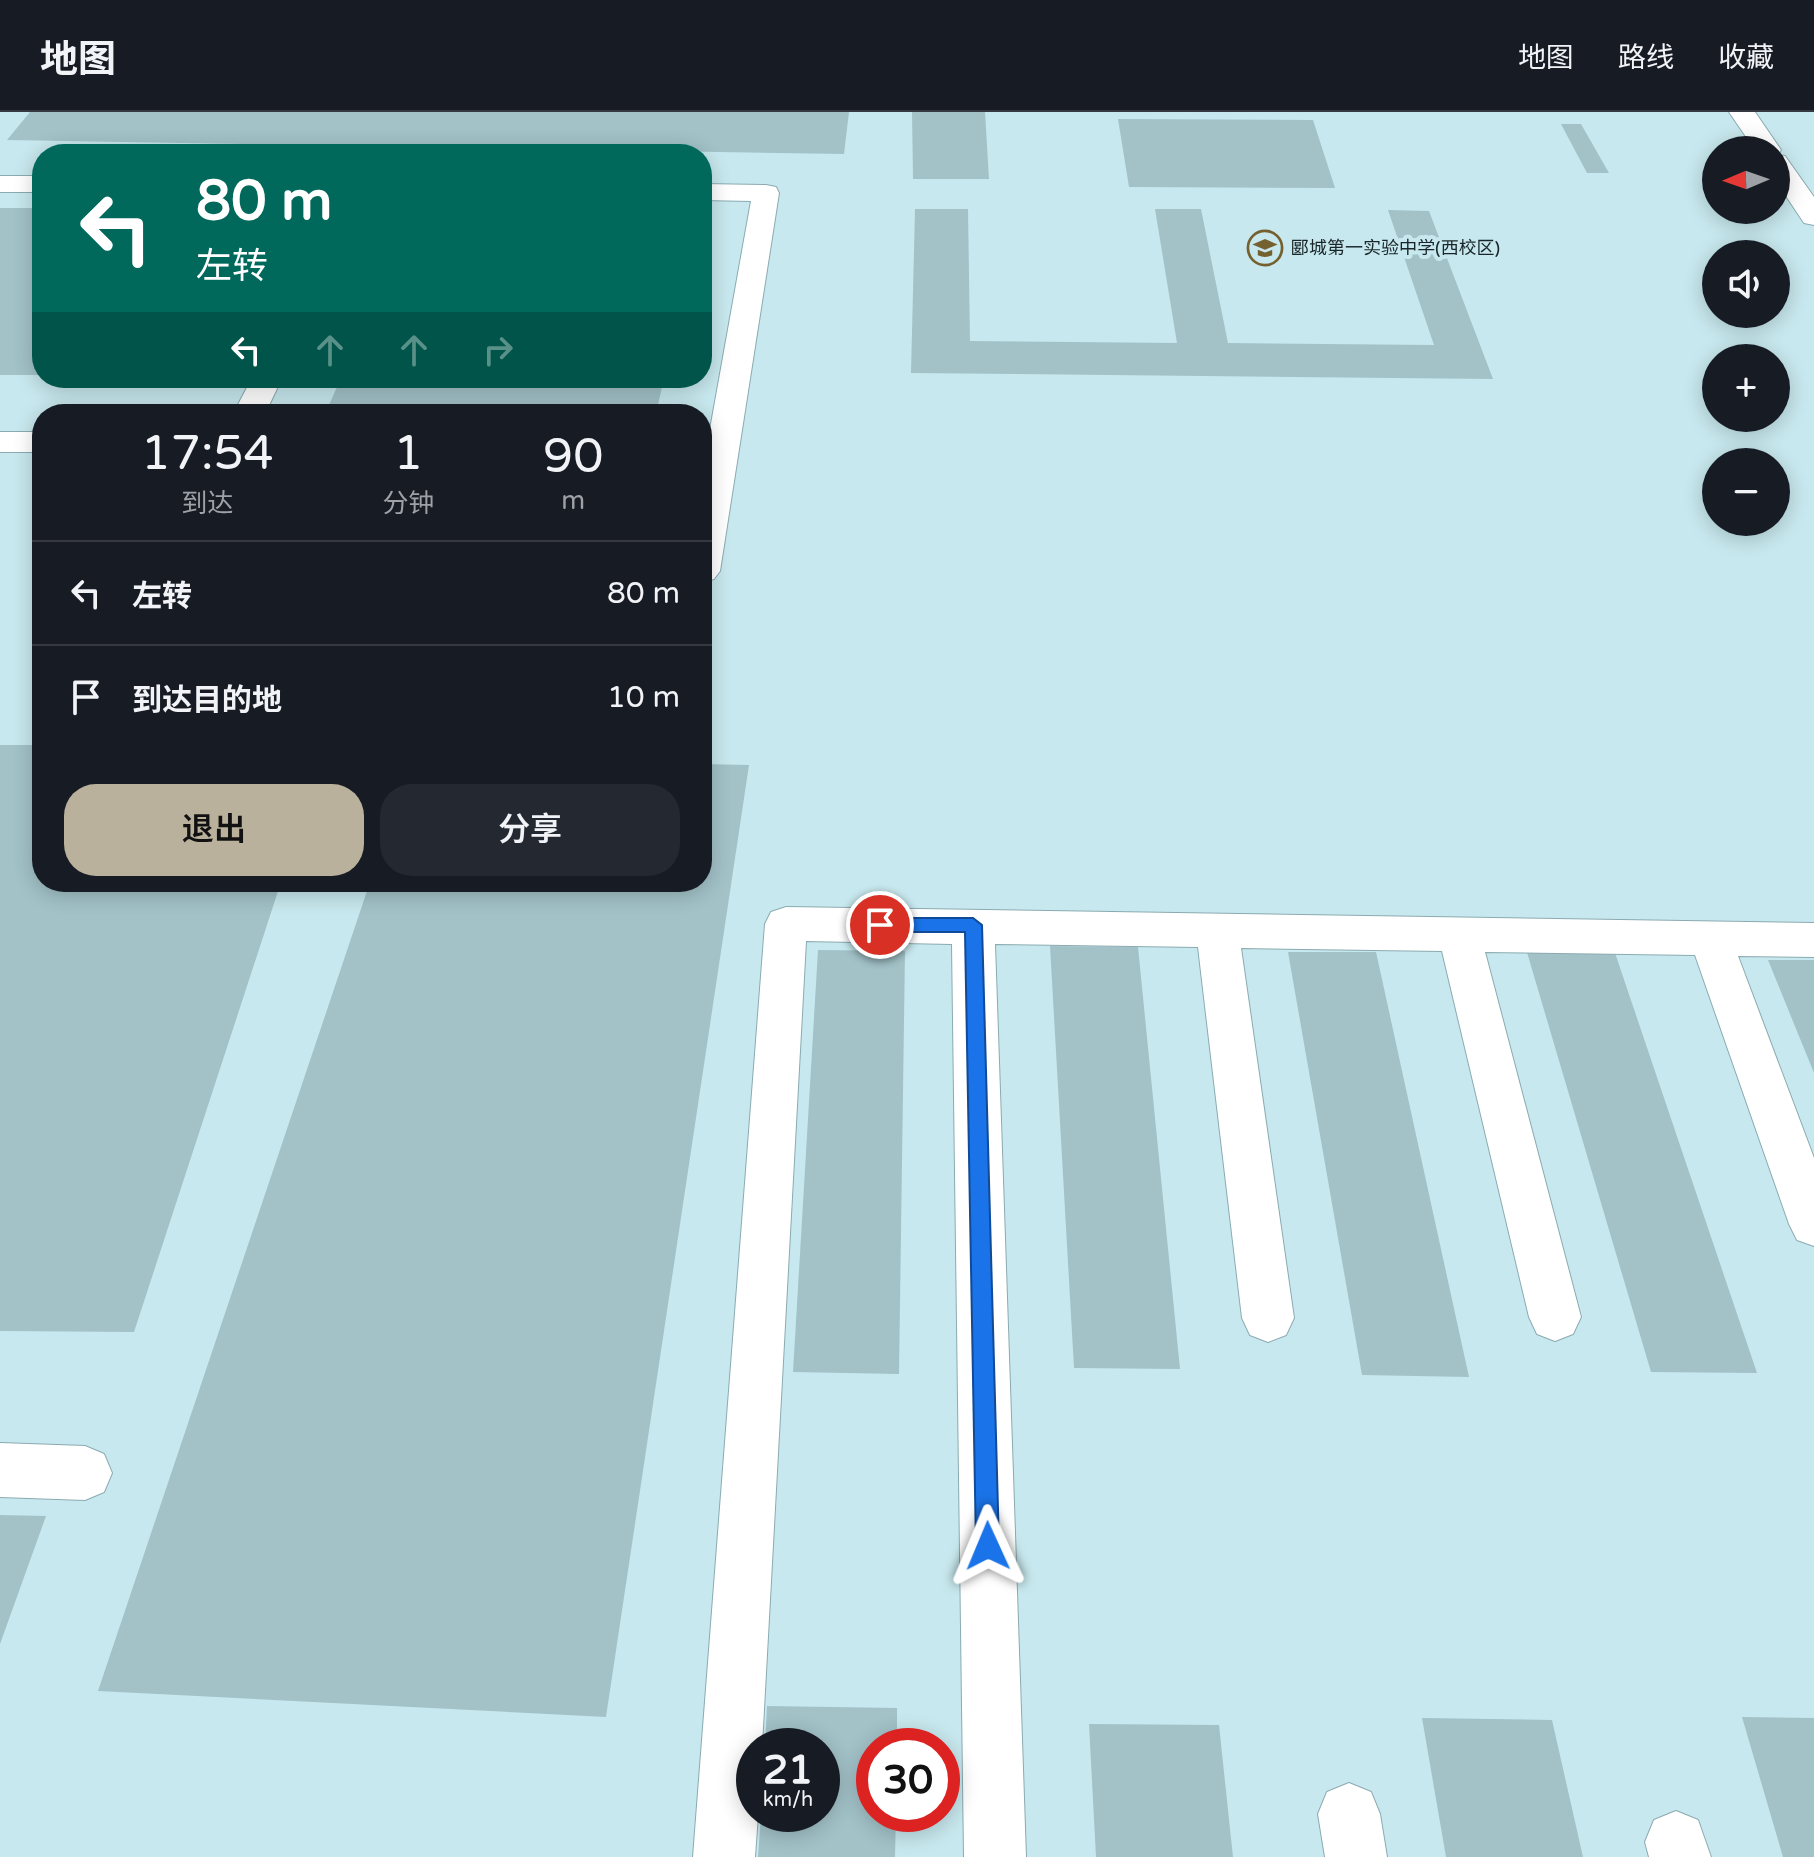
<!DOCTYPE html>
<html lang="zh">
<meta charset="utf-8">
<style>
body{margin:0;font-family:"Varela Round","Noto Sans SC",sans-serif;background:#242831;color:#f1f3f6;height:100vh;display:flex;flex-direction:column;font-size:30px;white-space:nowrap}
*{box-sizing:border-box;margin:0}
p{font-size:26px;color:#9ea1a6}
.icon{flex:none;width:44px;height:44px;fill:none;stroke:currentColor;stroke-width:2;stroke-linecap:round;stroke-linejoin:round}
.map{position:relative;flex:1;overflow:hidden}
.details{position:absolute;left:32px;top:292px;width:680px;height:488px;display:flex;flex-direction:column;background:#171b24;border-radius:32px;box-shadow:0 4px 20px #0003}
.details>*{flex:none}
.top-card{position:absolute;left:32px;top:32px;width:680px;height:244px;border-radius:32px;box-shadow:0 4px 20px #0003;background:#00695c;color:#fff;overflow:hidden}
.needle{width:52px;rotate:268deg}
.tools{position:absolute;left:1702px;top:24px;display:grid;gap:16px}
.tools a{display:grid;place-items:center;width:88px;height:88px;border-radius:50%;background:#171b24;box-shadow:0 4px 20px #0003;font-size:40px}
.speed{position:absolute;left:736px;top:1616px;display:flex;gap:16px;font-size:40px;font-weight:700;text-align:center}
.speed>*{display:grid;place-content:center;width:104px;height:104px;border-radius:50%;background:#171b24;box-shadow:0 4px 20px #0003;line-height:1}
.speed small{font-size:20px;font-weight:400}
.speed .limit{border:12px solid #d22;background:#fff;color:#111}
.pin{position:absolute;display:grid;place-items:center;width:68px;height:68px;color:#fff;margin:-34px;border:4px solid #fff;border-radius:50%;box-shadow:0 2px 8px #0007}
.me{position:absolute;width:88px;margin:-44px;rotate:359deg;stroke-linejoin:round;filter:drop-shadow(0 0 6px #0008)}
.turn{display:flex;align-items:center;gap:28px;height:168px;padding:0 32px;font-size:36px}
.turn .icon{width:104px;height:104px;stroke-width:2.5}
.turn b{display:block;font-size:56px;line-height:68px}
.lanes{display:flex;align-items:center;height:76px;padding:0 32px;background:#0003;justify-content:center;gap:40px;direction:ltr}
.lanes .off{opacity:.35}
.eta{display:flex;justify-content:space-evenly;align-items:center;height:136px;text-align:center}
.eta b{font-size:48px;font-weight:600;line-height:56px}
.primary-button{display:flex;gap:16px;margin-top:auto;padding:16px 32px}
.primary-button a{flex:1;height:92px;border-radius:32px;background:#b9b19c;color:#111;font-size:32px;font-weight:600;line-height:92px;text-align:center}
.primary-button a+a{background:#242831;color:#f1f3f6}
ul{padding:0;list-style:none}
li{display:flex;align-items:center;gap:24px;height:104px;padding:0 32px;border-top:2px solid #363941}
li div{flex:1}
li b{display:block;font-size:30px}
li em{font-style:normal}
header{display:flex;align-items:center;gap:48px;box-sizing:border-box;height:112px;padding:0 40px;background:#171b24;border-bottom:2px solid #363941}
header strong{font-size:38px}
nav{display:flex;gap:44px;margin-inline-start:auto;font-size:28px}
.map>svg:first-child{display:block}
</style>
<header>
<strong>地图</strong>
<nav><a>地图</a><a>路线</a><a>收藏</a></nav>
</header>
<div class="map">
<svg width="1814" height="1745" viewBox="0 0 1814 1745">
<rect width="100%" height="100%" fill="#c7e8ee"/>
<g fill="#a2c2c8">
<path d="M30,0h819l-5,42 -837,-14z"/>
<path d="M912,0h73l4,67h-76z"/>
<path d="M1118,7l195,1 22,68 -206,-1z"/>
<path d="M1561,12h20l28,49h-22z"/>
<rect x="0" y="96" width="42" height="167"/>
<path d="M915,97h53l2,132 207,2 -22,-134h46l27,134 206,2 -46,-135 41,1 64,168 -582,-6z"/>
<path d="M341,266h323l-8,36h-331z"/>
<path d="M0,633h42v137h239l-147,450 -134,-1z"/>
<path d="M702,652l47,1 -143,952 -508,-26 272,-809h332z"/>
<path d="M1050,834l88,1 42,422 -106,-1z"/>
<path d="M1526,837l88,1 143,423 -106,-1z"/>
<path d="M818,838l87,1 -6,423 -106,-2z"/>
<path d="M1288,840h88l93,425 -107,-2z"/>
<path d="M1768,848h46v113z"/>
<path d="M0,1403l46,1 -46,128z"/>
<path d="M767,1594l130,2v38h-23v68h22l-1,43h-137l3,-43h61v-68h-57z"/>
<path d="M1742,1605l72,1v139h-31z"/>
<path d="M1422,1606l130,2 31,137h-137z"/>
<path d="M1089,1612l130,1 14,132h-137z"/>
</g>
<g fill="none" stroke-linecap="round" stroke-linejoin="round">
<g stroke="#8babb0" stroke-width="2">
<g id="minor">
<rect x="0" y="64" width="42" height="16"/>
<path d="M702,72l64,1 10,2 3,6 -59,378 -6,8 -12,3v-108l49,-273 -49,-1z"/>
<path d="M252,266h30l-17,36h-32z"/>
<rect x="0" y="320" width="42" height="20"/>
<path d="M786,795l1028,16v34l-76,-1 76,202v88l-17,-6 -8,-16 -94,-269 -210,-3 96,365 -8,17 -18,7 -18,-7 -8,-17 -87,-366 -201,-3 53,370 -8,17 -18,7 -18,-7 -8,-17 -44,-371 -203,-3 31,913h-62l-12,-913 -146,-3 -44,805h-8v68h4l-3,43h-62l72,-933 6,-12z"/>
<path d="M0,1331l85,3 19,8 8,19 -8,19 -19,8 -85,-3z"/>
<path d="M1349,1671l22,9 9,22 7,43h-62l-7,-43 9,-22z"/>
<path d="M1676,1699l22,9 13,37h-62l-4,-15 9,-22z"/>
</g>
</g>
<g stroke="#8babb0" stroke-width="2">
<path id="tertiary" d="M1729,0h26l26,38 -3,5 7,1 29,41v28l-10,-2 -28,-42v-31h-21z"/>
</g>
<use href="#minor" fill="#fff" fill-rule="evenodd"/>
<use href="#tertiary" fill="#fff" fill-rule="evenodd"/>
</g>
<path fill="#1a73e8" stroke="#114b97" stroke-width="2" d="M880,806h93l9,7 17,621 -3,8 -8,4 -8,-4 -4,-8 -11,-614h-85l-9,-7z"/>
<defs>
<g id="school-ring" transform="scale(1.8)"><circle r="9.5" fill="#c7e8ee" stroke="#75602f" stroke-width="1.5"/><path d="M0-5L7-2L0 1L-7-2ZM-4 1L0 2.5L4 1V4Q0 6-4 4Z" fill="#75602f"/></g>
</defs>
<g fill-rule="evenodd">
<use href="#school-ring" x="1265" y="136"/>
</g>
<g text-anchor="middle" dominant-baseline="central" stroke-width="8" stroke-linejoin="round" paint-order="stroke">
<g font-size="18" fill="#192528" stroke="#c7e8ee" text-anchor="start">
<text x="1291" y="136">郾城第一实验中学(西校区)</text>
</g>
</g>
</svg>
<div class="tools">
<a><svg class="needle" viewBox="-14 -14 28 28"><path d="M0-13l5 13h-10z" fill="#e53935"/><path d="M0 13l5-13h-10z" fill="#9ea1a6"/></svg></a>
<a><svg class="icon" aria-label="sound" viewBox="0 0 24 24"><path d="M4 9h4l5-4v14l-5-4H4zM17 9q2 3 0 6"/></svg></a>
<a>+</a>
<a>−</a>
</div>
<div class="speed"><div>21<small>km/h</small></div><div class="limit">30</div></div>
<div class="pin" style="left:880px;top:813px;background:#d93025"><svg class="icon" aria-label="arrive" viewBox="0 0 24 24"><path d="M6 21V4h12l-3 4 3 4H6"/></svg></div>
<svg class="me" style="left:988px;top:1434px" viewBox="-20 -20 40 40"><path d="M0-17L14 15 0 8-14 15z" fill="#1a73e8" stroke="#fff" stroke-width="4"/></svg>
<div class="top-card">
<div class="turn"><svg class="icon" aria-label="left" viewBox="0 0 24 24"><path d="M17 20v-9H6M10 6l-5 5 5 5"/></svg><div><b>80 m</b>左转</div></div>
<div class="lanes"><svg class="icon" aria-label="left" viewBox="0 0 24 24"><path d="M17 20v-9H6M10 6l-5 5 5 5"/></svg><svg class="icon off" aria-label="ahead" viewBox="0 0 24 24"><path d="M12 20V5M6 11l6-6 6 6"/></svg><svg class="icon off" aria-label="ahead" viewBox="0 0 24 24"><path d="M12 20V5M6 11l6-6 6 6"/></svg><svg class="icon off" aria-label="right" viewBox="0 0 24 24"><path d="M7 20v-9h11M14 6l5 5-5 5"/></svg></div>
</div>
<section class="details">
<div class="eta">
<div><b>17:54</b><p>到达</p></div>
<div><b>1</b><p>分钟</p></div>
<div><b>90</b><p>m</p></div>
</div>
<ul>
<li><svg class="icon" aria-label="left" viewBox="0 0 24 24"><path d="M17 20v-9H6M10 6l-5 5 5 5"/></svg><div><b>左转</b></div><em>80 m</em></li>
<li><svg class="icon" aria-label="arrive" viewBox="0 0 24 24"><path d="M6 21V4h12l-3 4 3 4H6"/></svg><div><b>到达目的地</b></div><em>10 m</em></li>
</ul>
<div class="primary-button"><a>退出</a><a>分享</a></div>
</section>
</div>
